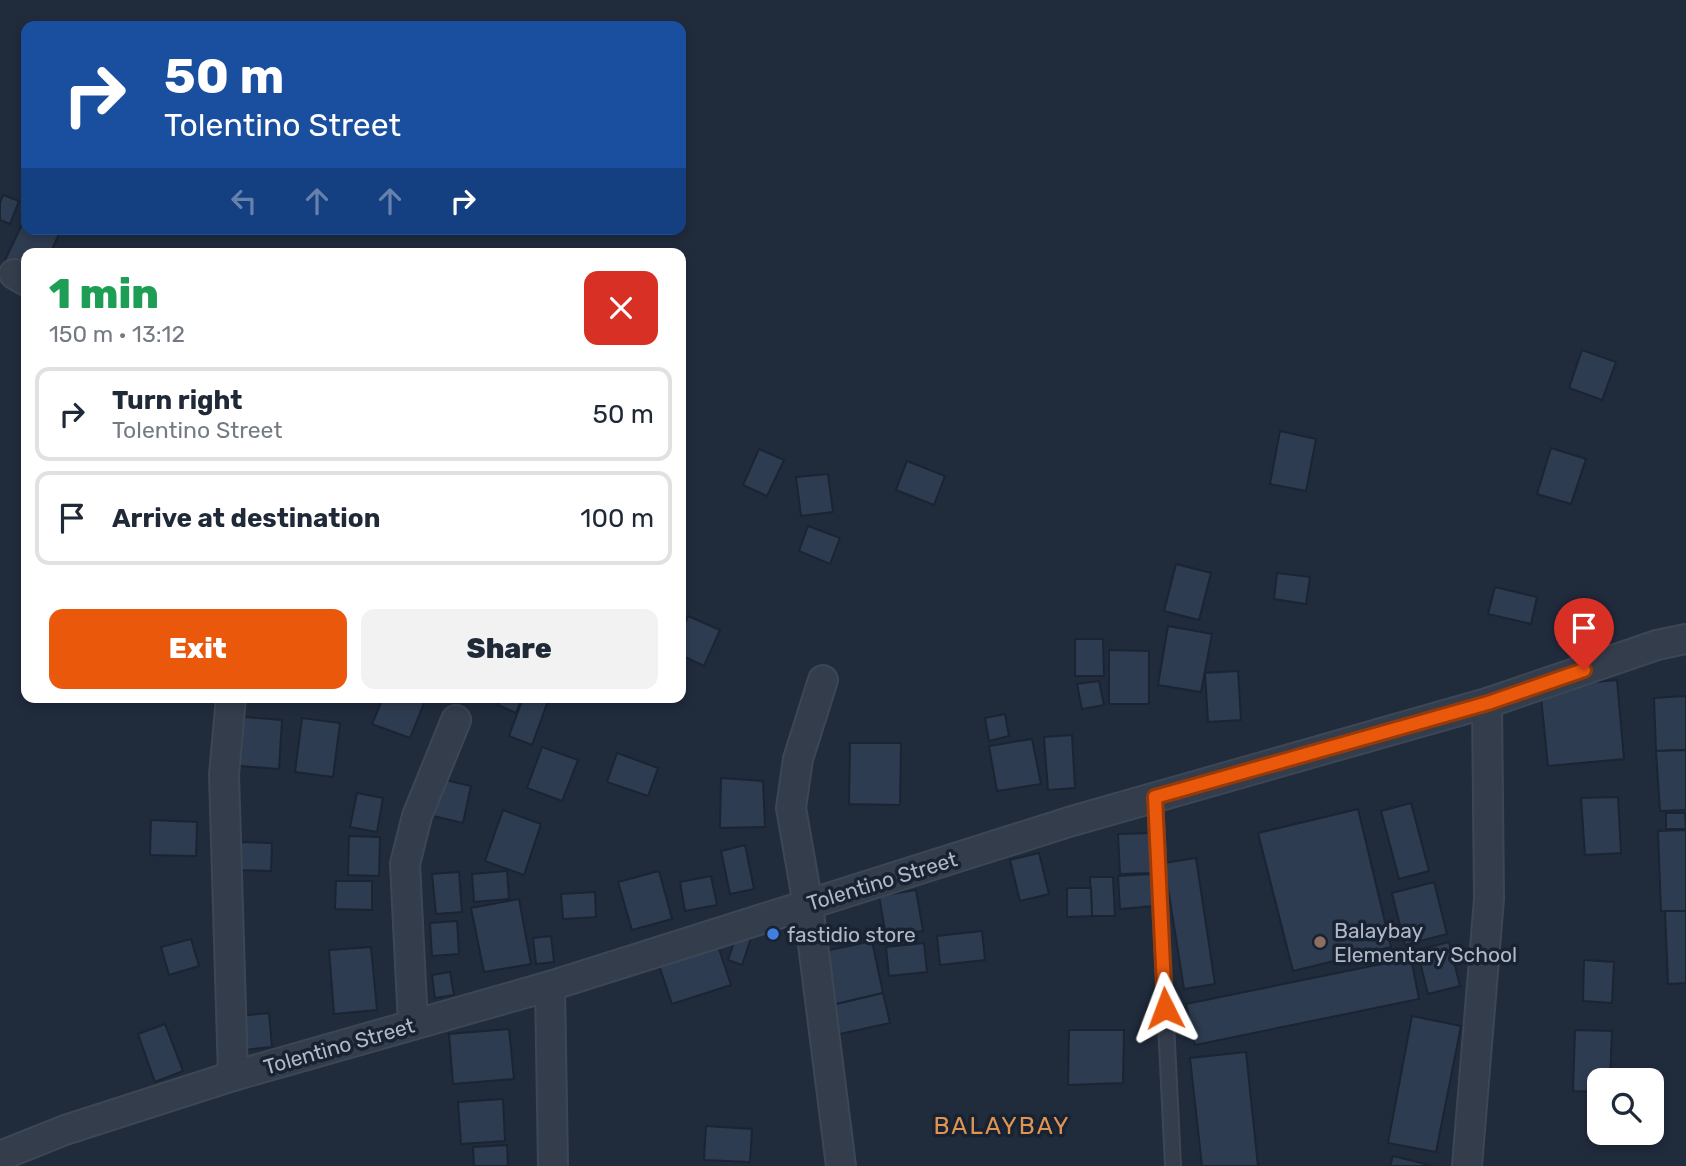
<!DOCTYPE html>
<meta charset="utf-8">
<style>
body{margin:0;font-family:Rubik,sans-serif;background:#f2f2f3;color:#1f2937;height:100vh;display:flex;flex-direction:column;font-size:26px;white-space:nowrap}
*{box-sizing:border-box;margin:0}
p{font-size:23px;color:#747a83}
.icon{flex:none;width:38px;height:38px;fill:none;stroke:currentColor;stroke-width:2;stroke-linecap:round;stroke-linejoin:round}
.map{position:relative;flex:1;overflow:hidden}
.side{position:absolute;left:21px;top:248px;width:665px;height:455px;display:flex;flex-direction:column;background:#fff;border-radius:14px;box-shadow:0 4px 10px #0003}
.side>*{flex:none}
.hud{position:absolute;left:21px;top:21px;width:665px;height:214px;border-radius:14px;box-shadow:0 4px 10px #0003;background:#1a4fa0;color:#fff;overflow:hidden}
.fabs{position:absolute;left:1587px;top:1068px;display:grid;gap:14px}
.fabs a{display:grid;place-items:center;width:77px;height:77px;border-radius:14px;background:#fff;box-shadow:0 4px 10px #0003;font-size:35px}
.pin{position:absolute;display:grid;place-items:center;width:60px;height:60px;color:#fff;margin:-72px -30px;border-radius:50% 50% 50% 0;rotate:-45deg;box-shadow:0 0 7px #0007}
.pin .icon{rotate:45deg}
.me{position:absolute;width:77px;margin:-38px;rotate:357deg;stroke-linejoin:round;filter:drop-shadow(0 0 5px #0008)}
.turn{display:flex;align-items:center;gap:24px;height:147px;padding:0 28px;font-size:32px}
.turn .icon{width:91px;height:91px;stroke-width:2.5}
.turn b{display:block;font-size:49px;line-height:60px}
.lanes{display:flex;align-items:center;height:66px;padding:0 28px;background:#0003;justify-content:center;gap:35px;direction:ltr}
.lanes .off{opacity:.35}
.round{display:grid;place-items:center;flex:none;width:74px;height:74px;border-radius:14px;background:#f2f2f3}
.head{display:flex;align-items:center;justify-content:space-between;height:119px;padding:0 28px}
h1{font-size:42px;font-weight:800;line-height:52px;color:#1e9e55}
.button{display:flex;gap:14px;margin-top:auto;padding:14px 28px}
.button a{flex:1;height:80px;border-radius:14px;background:#ea580c;color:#fff;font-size:28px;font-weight:800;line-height:80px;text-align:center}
.button a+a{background:#f2f2f3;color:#1f2937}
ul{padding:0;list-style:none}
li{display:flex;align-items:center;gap:21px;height:94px;margin:0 14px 10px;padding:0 14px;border:4px solid #e0e1e3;border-radius:14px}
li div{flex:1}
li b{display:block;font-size:26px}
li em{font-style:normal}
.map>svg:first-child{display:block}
</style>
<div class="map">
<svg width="1686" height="1166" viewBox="0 0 1686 1166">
<rect width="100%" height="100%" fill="#202b3c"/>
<g fill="#2e3c51" stroke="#1b2433" stroke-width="2">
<path d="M3,195l16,6 -9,23 -10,-4v-17z"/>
<path d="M25,218l1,11h22l11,5 -9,20h-24v15l-21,-9z"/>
<path d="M1582,350l34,12 -14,38 -33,-12z"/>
<path d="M1280,431l36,8 -10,52 -36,-7z"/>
<path d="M1551,448l35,11 -15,45 -34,-10z"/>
<path d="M759,449l25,11 -17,36 -24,-11z"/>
<path d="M907,461l38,15 -11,29 -38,-15z"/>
<path d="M828,474l5,38 -32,4 -5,-39z"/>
<path d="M808,526l32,12 -10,26 -31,-13z"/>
<path d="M1176,564l35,9 -12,47 -35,-9z"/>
<path d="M1277,573l33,4 -4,27 -32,-5z"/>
<path d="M1495,587l42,10 -6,27 -43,-10z"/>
<path d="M688,616l32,14 -16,36 -23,-11v-22z"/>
<path d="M1168,626l44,8 -11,58 -43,-7z"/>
<path d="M1075,639h28l1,37h-29z"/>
<path d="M1109,650l40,1v53h-40z"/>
<path d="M1238,671l3,49 -33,2 -3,-49z"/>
<path d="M1617,680l7,79 -76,7 -8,-79z"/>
<path d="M1099,681l5,24 -22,4 -5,-25z"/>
<path d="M1686,696v54l-30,1 -2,-53z"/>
<path d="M383,698h43l-16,40 -38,-14z"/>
<path d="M501,698h21l-6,15 -18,-8z"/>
<path d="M523,698h26l-17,47 -23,-9z"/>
<path d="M1005,714l4,22 -20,5 -4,-23z"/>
<path d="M233,716l49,4 -3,49 -50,-4z"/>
<path d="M302,718l38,5 -7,54 -38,-5z"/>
<path d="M1072,735l3,53 -27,2 -4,-53z"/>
<path d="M1032,739l9,45 -44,7 -8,-45z"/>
<path d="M850,743h51l-1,62 -51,-1z"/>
<path d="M542,747l36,13 -16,41 -35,-13z"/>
<path d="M1686,750v60l-26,1 -4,-60z"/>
<path d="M617,753l41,15 -10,28 -41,-14z"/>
<path d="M721,778l42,3 2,46 -45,1z"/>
<path d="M441,779l30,7 -8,37 -30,-7z"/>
<path d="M357,793l26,5 -6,34 -27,-5z"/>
<path d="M1618,797l3,56 -36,2 -4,-57z"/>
<path d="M1411,803l18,68 -30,8 -18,-68z"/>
<path d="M1358,809l33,138 -98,24 -35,-138z"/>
<path d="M503,810l38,14 -17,51 -39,-14z"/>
<path d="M1666,813h19l1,16h-20z"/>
<path d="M151,820l46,2 -1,34 -46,-1z"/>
<path d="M1686,830v81h-25l-3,-80z"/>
<path d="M1153,833l1,40 -34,1 -2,-40z"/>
<path d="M349,836l31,1 -1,39 -31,-1z"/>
<path d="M240,842l32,1 -1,28 -31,-1z"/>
<path d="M745,845l9,44 -24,5 -9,-43z"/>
<path d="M1039,853l10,41 -29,7 -10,-41z"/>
<path d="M1196,858l19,126 -31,5 -20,-126z"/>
<path d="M507,871l2,28 -35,3 -2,-28z"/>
<path d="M659,871l13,48 -40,11 -14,-48z"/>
<path d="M459,872l3,40 -26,2 -4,-40z"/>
<path d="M1151,874l3,32 -34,3 -2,-33z"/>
<path d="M711,876l6,29 -32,6 -5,-29z"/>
<path d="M1090,877h23l2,39h-23z"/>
<path d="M336,881h36v29l-37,-1z"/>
<path d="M1434,882l13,52 -42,11 -13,-52z"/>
<path d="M1067,888h24l1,28 -25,1z"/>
<path d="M916,890l7,41 -37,5 -7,-40z"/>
<path d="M595,892l1,25 -33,2 -2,-25z"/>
<path d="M519,899l12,65 -47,8 -13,-64z"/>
<path d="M1665,911h21v72l-18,1z"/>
<path d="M457,921l2,33 -27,2 -2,-33z"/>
<path d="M982,931l3,29 -45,5 -3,-29z"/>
<path d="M737,934l14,4 -9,27 -14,-5z"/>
<path d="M551,936l3,26 -18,2 -3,-26z"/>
<path d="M191,939l8,27 -30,9 -8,-28z"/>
<path d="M872,941l11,52 -55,13 -12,-53z"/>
<path d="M1449,942l11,44 -32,8 -11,-44z"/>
<path d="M924,943l3,29 -38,4 -3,-29z"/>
<path d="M718,946l13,39 -59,19 -13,-39z"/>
<path d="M371,947l6,63 -43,4 -5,-64z"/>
<path d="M1411,958l8,41 -224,46 -9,-41z"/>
<path d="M1584,960l30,2 -2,41 -29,-2z"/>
<path d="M450,972l4,23 -19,3 -3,-23z"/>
<path d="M883,993l7,30 -55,12 -7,-29z"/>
<path d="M269,1013l3,34 -29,3 -4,-34z"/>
<path d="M1412,1016l49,10 -25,126 -48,-9z"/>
<path d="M165,1024l18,47 -28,11 -17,-48z"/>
<path d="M509,1029l5,50 -61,5 -4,-50z"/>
<path d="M1069,1030h55l-1,53 -55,2z"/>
<path d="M1575,1030l37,1 -2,49h-10v12l-27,-1z"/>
<path d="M1246,1052l12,114h-56l-12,-108z"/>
<path d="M503,1099l2,42 -44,3 -3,-42z"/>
<path d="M706,1126l46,3 -2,33 -46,-2z"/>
<path d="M507,1145l1,21h-34l-1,-19z"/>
<path d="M1393,1156l40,10h-43z"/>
</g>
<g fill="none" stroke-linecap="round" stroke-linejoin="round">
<g stroke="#3d4655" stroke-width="18">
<path id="lane" d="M1155,797l18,369"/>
</g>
<g stroke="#3d4655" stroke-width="32">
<g id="street">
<path d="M14,274l12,7"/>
<path d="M823,680l-25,79 -7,49 17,97 33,261"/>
<path d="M231,698l-7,76 9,302"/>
<path d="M550,986l3,180"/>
<path d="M413,1024l-8,-160 12,-48 39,-96"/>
<path d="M0,1156l65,-26 168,-54 317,-90 522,-165 415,-118 170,-58 29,-6"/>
<path d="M1467,1166l22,-267 -2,-196"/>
</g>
</g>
<use href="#lane" stroke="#343d4c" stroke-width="14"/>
<use href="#street" stroke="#343d4c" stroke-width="28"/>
</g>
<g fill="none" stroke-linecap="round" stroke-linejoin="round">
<g stroke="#983908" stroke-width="18">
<path id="route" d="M1165,1008l-10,-211 333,-94 96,-33"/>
</g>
<use href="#route" stroke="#ea580c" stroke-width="12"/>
</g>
<circle fill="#3f7fe0" stroke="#192231" stroke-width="2.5" cx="773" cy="934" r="7"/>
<circle fill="#8d6e63" stroke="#192231" stroke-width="2.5" cx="1320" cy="942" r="7"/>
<g text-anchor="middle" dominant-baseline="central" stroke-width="7" stroke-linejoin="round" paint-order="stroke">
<g font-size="21" fill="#afb8c8" stroke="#192231">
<text transform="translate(882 881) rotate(-17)">Tolentino Street</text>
<text transform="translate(339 1046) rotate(-16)">Tolentino Street</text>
</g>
<g font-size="21" fill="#afb8c8" stroke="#192231" text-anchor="start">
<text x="1334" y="930">Balaybay<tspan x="1334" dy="24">Elementary School</tspan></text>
<text x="787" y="934">fastidio store</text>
</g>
<g font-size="24" letter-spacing="2" fill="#de9554" stroke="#192231">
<text x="1002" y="1126">BALAYBAY</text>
</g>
</g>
</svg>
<div class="fabs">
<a><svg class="icon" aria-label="search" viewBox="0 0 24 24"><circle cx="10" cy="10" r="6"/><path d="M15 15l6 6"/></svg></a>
</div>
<div class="pin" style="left:1584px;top:670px;background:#d93025"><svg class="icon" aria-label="arrive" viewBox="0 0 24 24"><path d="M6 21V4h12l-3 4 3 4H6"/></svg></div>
<svg class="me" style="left:1165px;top:1008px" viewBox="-20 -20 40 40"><path d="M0-17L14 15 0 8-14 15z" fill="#ea580c" stroke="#fff" stroke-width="4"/></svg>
<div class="hud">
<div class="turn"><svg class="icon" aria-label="right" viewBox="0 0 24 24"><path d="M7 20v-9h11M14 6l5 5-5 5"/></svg><div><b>50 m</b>Tolentino Street</div></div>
<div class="lanes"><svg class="icon off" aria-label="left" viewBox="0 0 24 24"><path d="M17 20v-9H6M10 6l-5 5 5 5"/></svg><svg class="icon off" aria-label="ahead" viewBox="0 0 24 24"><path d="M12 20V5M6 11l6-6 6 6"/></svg><svg class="icon off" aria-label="ahead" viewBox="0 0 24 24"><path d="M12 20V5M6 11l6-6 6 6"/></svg><svg class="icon" aria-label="right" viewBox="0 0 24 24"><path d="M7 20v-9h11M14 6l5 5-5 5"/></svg></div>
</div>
<section class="side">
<div class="head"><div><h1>1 min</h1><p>150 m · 13:12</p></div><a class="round" style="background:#d93025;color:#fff"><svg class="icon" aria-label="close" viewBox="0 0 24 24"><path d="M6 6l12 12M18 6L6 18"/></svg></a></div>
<ul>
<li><svg class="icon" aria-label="right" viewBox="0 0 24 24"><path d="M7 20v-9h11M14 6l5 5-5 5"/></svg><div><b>Turn right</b><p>Tolentino Street</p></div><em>50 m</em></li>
<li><svg class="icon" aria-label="arrive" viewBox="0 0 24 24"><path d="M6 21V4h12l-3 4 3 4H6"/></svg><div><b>Arrive at destination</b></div><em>100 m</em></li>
</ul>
<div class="button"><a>Exit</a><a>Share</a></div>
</section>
</div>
